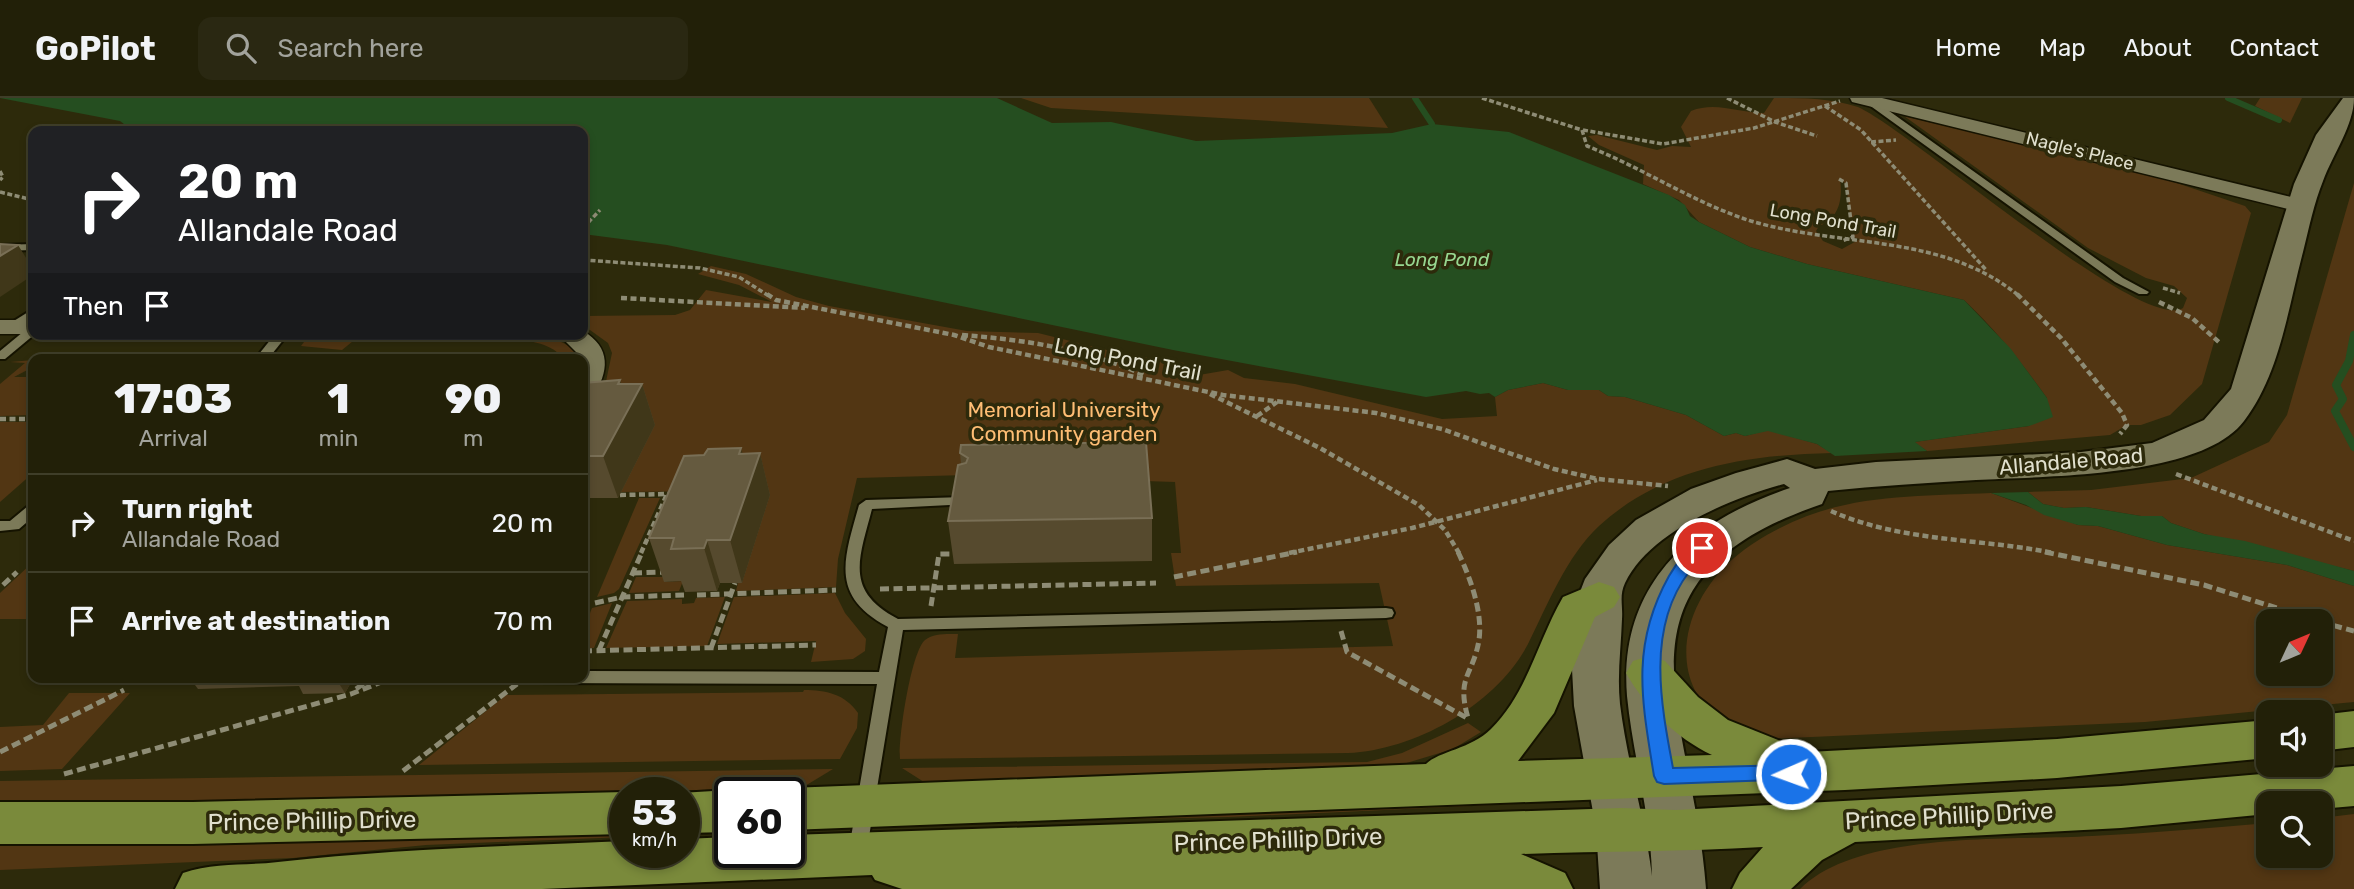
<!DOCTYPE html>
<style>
body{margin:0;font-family:Rubik,sans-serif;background:#2a2812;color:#f1f3f6;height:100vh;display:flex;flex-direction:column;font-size:26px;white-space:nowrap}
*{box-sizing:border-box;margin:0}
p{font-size:23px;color:#a2a39c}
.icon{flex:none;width:38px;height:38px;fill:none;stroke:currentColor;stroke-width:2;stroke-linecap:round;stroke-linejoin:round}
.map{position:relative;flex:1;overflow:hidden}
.drawer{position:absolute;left:28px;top:256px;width:560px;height:329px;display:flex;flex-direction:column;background:#222008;border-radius:14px;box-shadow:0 4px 10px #0003,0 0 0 2px #3f3e29}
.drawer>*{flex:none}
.guide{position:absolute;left:28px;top:28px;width:560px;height:214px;border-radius:14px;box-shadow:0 4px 10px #0003,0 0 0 2px #3f3e29;background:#202124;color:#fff;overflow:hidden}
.needle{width:46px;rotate:46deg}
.tools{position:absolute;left:2256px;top:511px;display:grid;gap:14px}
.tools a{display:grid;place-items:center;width:77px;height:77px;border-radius:14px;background:#222008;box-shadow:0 4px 10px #0003,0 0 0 2px #3f3e29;font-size:35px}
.speed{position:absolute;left:609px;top:679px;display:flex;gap:14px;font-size:35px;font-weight:700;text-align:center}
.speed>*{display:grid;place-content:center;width:91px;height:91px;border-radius:50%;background:#222008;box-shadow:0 4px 10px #0003,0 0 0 2px #3f3e29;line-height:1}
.speed small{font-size:18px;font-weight:400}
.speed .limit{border:4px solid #111;border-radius:10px;background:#fff;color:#111}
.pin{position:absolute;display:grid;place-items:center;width:60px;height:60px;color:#fff;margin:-30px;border:4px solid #fff;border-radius:50%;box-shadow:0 2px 7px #0007}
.me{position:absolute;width:77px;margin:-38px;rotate:268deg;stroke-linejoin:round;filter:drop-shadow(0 0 5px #0008)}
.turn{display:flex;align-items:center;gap:24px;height:147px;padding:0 35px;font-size:32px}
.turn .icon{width:91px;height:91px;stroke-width:2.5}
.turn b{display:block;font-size:49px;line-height:60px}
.then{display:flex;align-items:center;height:66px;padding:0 35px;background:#0003;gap:14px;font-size:26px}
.eta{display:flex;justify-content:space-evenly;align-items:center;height:119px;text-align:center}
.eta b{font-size:42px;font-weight:800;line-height:49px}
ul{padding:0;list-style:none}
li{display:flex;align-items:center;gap:21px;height:98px;padding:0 35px;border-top:2px solid #3f3e29}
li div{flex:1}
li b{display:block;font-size:26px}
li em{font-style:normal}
header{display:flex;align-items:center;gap:42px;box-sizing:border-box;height:98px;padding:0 35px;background:#222008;border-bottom:2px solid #3f3e29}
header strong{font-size:33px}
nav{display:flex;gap:38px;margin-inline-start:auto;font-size:24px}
.search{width:490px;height:63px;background:#2a2812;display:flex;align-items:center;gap:18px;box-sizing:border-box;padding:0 24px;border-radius:14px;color:#a2a39c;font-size:26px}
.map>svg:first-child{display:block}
</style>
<header>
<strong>GoPilot</strong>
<div class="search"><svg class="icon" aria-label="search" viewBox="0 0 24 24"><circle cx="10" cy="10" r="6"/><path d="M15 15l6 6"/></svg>Search here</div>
<nav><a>Home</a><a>Map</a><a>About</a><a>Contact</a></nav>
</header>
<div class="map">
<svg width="2354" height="791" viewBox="0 0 2354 791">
<rect width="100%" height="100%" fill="#2d2a0b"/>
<g fill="#523613" fill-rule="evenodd">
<path d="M1021,0h348l19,30 -337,-20z"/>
<path d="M1774,0c28,0 57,0 84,9 53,24 284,227 325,201l4,-10 -13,-12 -28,-8 -58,-30 -184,-132 252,60 89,30 6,7 -49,171 -32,31 -29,10h-14l-17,10 -183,16 -13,-9 115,-16 18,-28c-25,-35 -51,-68 -83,-98l-157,-36 -57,-17 -51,-25 -20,-22 -36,-16 1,-19 -45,-20 -11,-9 9,-1 60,15 15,-4 19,1 -10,-20 10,-16c25,-10 47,2 73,2zM1840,81l6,5 7,53 7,2 -18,10 -19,-8 -7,-10 3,-5c20,-7 24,-27 21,-47z"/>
<path d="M2260,0h42l-12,25 -35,-17z"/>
<path d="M2354,85v388l-150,-37 -33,-11 -9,-7h-21l-55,-9 -22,1 -21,-4 -15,-12 63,-2 100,-12 78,-36 18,-27z"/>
<path d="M711,168l35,8 50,23 33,9 138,25 71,2 81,20 65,10 6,9 9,3 29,-5 16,8 51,6 147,35 55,-3 -2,-19 13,-7 35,-7 25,7h31l9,6 17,1 61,18 38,21 12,-3 9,3 23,-6 49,14 15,9c-85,2 -168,14 -233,73 -33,31 -51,78 -71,118 -32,61 -113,106 -180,109l-448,6c-2,-20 11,-107 25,-119 9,-7 21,-6 33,-6l-3,24 438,-12 -14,-63 -203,3 -5,-33h10l-6,-71 -208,-7 -110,3 -19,81 -2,28 -100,4 2,-8 4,-1 -22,-91 -99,1 -16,-106 7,-33 -4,-10 -25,-18v-9l92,-1 15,-5 16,-20 66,12 -33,-17 -41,-11z"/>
<path d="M317,236h218c18,4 35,8 46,25h-19c-11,-34 -169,-22 -204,-22l-16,13 -41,-4 6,-8z"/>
<path d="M33,262v7l-19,10h19v38l-33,1v-32l25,-21 -15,-1z"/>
<path d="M0,324h33v51l-33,29z"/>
<path d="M1991,395l87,32 20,1 69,19 120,20 67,21v116l-209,20 -378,17c-13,-4 -34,-7 -45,-16 -58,-45 -39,-121 12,-165 21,-18 47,-32 73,-42 58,-22 122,-20 184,-23zM2268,523h52v53h-52z"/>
<path d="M639,400h21l-41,91 -5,4 -17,4z"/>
<path d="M33,464v57h-33v-26z"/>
<path d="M636,479h30l-1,5 18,-1 -4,10 -50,2z"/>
<path d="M835,495l10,20 21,26 -1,12 -12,8 -42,3 5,-21 -99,3 17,-47z"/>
<path d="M725,499l-18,49 -101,2 21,-47 55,-2v5l12,-1 2,-5z"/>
<path d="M612,505l-18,45h-11v-17l9,-23z"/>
<path d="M804,592c22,0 41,4 54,23l-1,15 -17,31 -421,6 87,-70 297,-3z"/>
<path d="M69,595h61l-68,76 -62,2v-44l43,-2z"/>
<path d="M1468,625l13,9 -28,17 -53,16 -459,17h-17l-22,-14 465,-6 35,-9z"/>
<path d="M833,671l-28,17 -21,2 -553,13 -231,1v-21z"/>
<path d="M1567,701l-5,3 -333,15 -287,6z"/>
<path d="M2354,716v75h-554c60,-59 210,-48 292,-53 59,-3 118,-8 176,-13v33h52l1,-38z"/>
<path d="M625,732v7l-199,8 -133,13 -293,12v-27z"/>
</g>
<g fill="#254e20">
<path d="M0,0h997l55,25 59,-1 85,19 196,-8 40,-9 77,8 160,63 16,10 5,11 9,6 51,25 57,17 157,36 47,49 36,49 6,19 -24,9 -114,16 12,9 -92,5 -18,-12 -49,-13 -23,5 -9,-3 -12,3 -38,-21 -61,-18 -17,-1 -9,-6h-31l-25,-7 -35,7 -13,7 -6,-4 -9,1 -14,-3 -40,6 -253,-47 -506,-105 -84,-11v-103h-450l-13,-10z"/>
<path d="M2028,394l15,12 21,4 22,-1 55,9h21l9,7 33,11 41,7 109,30v15l-67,-21 -120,-20 -69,-19 -20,-1 -34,-10 -18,-10 -35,-12z"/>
</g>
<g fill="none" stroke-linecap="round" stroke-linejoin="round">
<g stroke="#254e20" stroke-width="6">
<path d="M1415,0l17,26"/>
<path d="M2228,0l51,22"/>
</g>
<path stroke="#254e20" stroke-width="8" d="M2354,237l-5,26 -13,24 7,14 -8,12 19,36"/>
<g stroke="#151300" stroke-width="4">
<g id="lane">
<path d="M1865,0h6l252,180 26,14 -2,2h-8l-24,-12 -250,-180z"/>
<path d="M33,146v6l-33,1v-6z"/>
<path d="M33,211v8l-16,11h-8v-4z"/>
<path d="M29,229h4l2,7 -30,25h-5v-8z"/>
<path d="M275,236h13l-20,25h-13z"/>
<path d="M964,399l7,4 -2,3 -97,5c-13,50 -28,82 26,110l488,-11 6,1 2,4 -2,4 -6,1 -483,12 -36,219 -2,6 -7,2 -7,-2 -2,-6 28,-165 -342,-1 -6,-2 -2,-4h56v-6l296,1 9,-45c-59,-31 -44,-68 -29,-122l7,-5z"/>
<path d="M33,407v12l-14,12 -19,2v-10h10l18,-15z"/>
</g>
</g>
<g stroke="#151300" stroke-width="3">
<g id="street">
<path d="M1850,0h32l426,103 3,5 -11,6 -448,-110z"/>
<path d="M0,222h33l1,14h-34z"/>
<path d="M583,233c28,16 27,41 9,66l-9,2v-40l-25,-25h25z"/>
</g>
</g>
<g stroke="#151300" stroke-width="4">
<path id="secondary" d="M2343,0h11c0,27 -21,56 -31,83 -9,22 -14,47 -20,71 -15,56 -23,122 -59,169 -43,57 -200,55 -268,59 -49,3 -99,6 -148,11l-6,13c-228,78 -128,210 -116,385h-106l-4,-60 -22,-123 -2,-37 7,-53 -1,-19 7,-18 24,-34 27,-25 55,-31 45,-16 51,-14 28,10 61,-7 205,-10 71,-9 52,-23 27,-31 63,-205 22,-49zM1784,386l6,4c-97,32 -172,96 -163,208 6,61 24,119 25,180 -7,-58 -25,-114 -32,-172 -3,-29 1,-56 2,-85 1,-14 -3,-23 3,-36 25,-52 107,-85 159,-99z"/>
</g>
<g stroke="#151300" stroke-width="4">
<g id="primary">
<path d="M1599,484l15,5 6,10 -6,10 -19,10 -41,96 -36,48 194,-6c-36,-17 -66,-47 -86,-82l7,-12 16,-5 16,5 33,36 30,23 80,32 249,-13 211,-19v38l-211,20 -212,12 -1056,40v-37h-13l13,-5 637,-24c13,-13 45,-15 65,-35 36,-35 47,-89 72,-132z"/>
<path d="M2354,613v36l-34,4v-36z"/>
<path d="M2354,668v40l-34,3v-6h-52v11l-147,14 -266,14 -33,18 -31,29h-59l8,-16 23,-26c-81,5 -161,4 -242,7l44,19 8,16h-671l-27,-9 -3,-5 -330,14h-367l8,-16c31,-11 63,-7 95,-11 116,-13 231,-16 347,-21v11h59v-13l46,-2v15h59v-17l832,-27 55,2 445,-24z"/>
<path d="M730,692l7,3h-7v39l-46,1v-40h-4z"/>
<path d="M625,694v42l-432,10h-193v-42h193z"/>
</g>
</g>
<g stroke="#8e8c75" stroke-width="3.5" stroke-dasharray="5 2.5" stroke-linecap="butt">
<path d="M1482,0l100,32 5,16c56,22 107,57 164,75 90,27 192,12 268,75"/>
<path d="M1727,0l48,24 42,14"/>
<path d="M1825,8l36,24 126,141"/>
<path d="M1583,32l80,14 91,-16 86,-27"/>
<path d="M1871,44l25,-2"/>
<path d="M0,73l3,6 -3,3"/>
<path d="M1839,81l7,4 7,54 -11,4"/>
<path d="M0,94l33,8"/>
<path d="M583,130l17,-18"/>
<path d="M583,162l117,8 39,9 30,19"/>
<path d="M2163,190l17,5"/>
</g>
<g stroke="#8e8c75" stroke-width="4.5" stroke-dasharray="6 3.5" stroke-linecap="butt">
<path d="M767,196l9,6 178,35 35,12 234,48 153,18 66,16 112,40 44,10 70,7"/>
<path d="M2017,196l44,44 61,75 5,12 -7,9"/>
<path d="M621,200l184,10"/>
<path d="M2159,204l33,16 29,26"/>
<path d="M962,237c64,5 125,14 184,41"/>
<path d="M1210,296l110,54 99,57 26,25 14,23"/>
<path d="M1257,318l20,-14"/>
<path d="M0,321h33"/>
<path d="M2176,376l178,67"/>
<path d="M620,397l48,-1"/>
<path d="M1831,413c69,31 148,27 222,42"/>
<path d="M641,455l26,-59"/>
<path d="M1289,455l123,-25 185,-48"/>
</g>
<g stroke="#8e8c75" stroke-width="5" stroke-dasharray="9 4.5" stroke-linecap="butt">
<path d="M1458,454c12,25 25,60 21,88 -6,36 -23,36 -11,78"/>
<path d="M2045,454l159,33 114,36"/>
<path d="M633,475l34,-1"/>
<path d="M1174,479l123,-25"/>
<path d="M3,487l14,-13"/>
<path d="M880,491l276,-6"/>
<path d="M697,497l139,-5"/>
<path d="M595,505l27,-6 62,-2"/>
<path d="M931,508l8,-52h17"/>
<path d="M2320,524l34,9"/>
<path d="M1341,533l6,21 120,66"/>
<path d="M711,550l24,-65"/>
<path d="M599,552l43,-98"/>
<path d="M583,553l233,-6"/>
<path d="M356,591l17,-12"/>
<path d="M0,654l124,-62"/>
<path d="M403,673l114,-87"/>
<path d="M64,676l287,-80 43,-17"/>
</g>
<use href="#lane" fill="#7c7a59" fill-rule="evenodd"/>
<use href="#street" fill="#7c7a59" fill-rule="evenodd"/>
<use href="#secondary" fill="#7c7a59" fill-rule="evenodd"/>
<use href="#primary" fill="#7a8a3b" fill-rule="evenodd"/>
</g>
<g fill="#564a2e">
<path d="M620,282l1,4h21l13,41 -37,73h-28l-3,7h-4v-122z"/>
<path d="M760,355l10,42 -28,88h-22l-3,8 -32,1 -4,-11 -17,1 -15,-44 55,-83z"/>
<path d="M960,355l192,65v43l-198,3 -6,-43 13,-57z"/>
<path d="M127,579h227l-9,16 -42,1 -4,-8 -101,3 -6,-8h-62z"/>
</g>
<g fill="#403719">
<path d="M18,147l15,24v6l-33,22v-41z"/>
<path d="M620,282l9,28 13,-24 13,41 -37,73 -15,-42 15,-72z"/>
<path d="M741,350l9,33 10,-28 10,42 -28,88 -12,-43 9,-86z"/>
<path d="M583,380l7,20 -3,7 -4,-12z"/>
<path d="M707,442l13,43 -3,8 -13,-43z"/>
<path d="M335,579h19l-9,16z"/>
</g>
<g fill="#655a3f" stroke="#796f56" stroke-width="2">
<path d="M0,146l18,1 -18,11z"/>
<path d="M620,282l-2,4h24l-39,72h-20v-73z"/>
<path d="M1146,344l6,76 -204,3 10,-56 8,-2 2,-5 -8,-5 1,-8z"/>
<path d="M741,350l-2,6 21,-1 -30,87h-23l-3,8 -33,1 3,-11h-25l35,-82 20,-1 4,-6z"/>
</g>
<path fill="#1a73e8" stroke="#114b97" stroke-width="2" d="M1702,444l9,6c-6,9 -16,15 -22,24 -43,56 -28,133 -16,196l118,-3 7,3 3,6 -3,5 -134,5 -7,-2 -3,-6c-12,-75 -24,-130 15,-200 7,-12 20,-30 33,-34z"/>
<g text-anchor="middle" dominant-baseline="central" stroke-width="7" stroke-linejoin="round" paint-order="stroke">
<g font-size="18" fill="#e1e0ce" stroke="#2d2a0b">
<text transform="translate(2080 53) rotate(14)">Nagle's Place</text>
<text transform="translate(1833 123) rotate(10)">Long Pond Trail</text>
</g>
<g font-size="19" font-style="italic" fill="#97d790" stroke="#2d2a0b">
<text x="1442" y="161">Long Pond</text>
</g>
<g font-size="21" fill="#e1e0ce" stroke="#2d2a0b">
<text transform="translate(1128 261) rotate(11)">Long Pond Trail</text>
<text transform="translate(2071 363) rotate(-5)">Allandale Road</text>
</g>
<g font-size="21" fill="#febd74" stroke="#2d2a0b">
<text x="1064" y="311">Memorial University<tspan x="1064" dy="24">Community garden</tspan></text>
</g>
<g font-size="24" fill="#e1e0ce" stroke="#2d2a0b">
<text transform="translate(1949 718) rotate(-3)">Prince Phillip Drive</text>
<text transform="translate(312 723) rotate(-1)">Prince Phillip Drive</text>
<text transform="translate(1278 742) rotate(-2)">Prince Phillip Drive</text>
</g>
</g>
</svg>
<div class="tools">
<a><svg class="needle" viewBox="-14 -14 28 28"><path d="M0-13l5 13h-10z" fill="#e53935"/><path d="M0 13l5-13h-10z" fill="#a2a39c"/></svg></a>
<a><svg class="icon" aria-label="sound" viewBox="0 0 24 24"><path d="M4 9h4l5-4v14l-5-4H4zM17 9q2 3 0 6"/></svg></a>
<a><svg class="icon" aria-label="search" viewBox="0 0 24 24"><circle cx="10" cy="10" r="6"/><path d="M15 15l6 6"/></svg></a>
</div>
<div class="speed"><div>53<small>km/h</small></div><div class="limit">60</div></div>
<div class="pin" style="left:1702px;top:450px;background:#d93025"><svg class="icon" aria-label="arrive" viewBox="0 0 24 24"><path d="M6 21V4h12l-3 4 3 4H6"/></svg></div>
<svg class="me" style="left:1791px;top:676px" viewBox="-20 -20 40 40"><circle r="17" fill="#1a73e8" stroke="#fff" stroke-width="3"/><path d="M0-11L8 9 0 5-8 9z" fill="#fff"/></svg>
<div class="guide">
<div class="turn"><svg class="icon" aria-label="right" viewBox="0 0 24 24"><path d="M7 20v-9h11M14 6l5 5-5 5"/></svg><div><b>20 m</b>Allandale Road</div></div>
<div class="then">Then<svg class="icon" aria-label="arrive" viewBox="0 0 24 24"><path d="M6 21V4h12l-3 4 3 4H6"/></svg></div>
</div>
<section class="drawer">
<div class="eta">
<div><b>17:03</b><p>Arrival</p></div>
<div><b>1</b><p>min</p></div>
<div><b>90</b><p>m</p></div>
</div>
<ul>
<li><svg class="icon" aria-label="right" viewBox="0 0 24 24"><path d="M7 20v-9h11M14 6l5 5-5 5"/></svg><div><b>Turn right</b><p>Allandale Road</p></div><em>20 m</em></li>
<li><svg class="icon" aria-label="arrive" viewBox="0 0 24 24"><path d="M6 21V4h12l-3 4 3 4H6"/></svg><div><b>Arrive at destination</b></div><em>70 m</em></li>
</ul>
</section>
</div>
